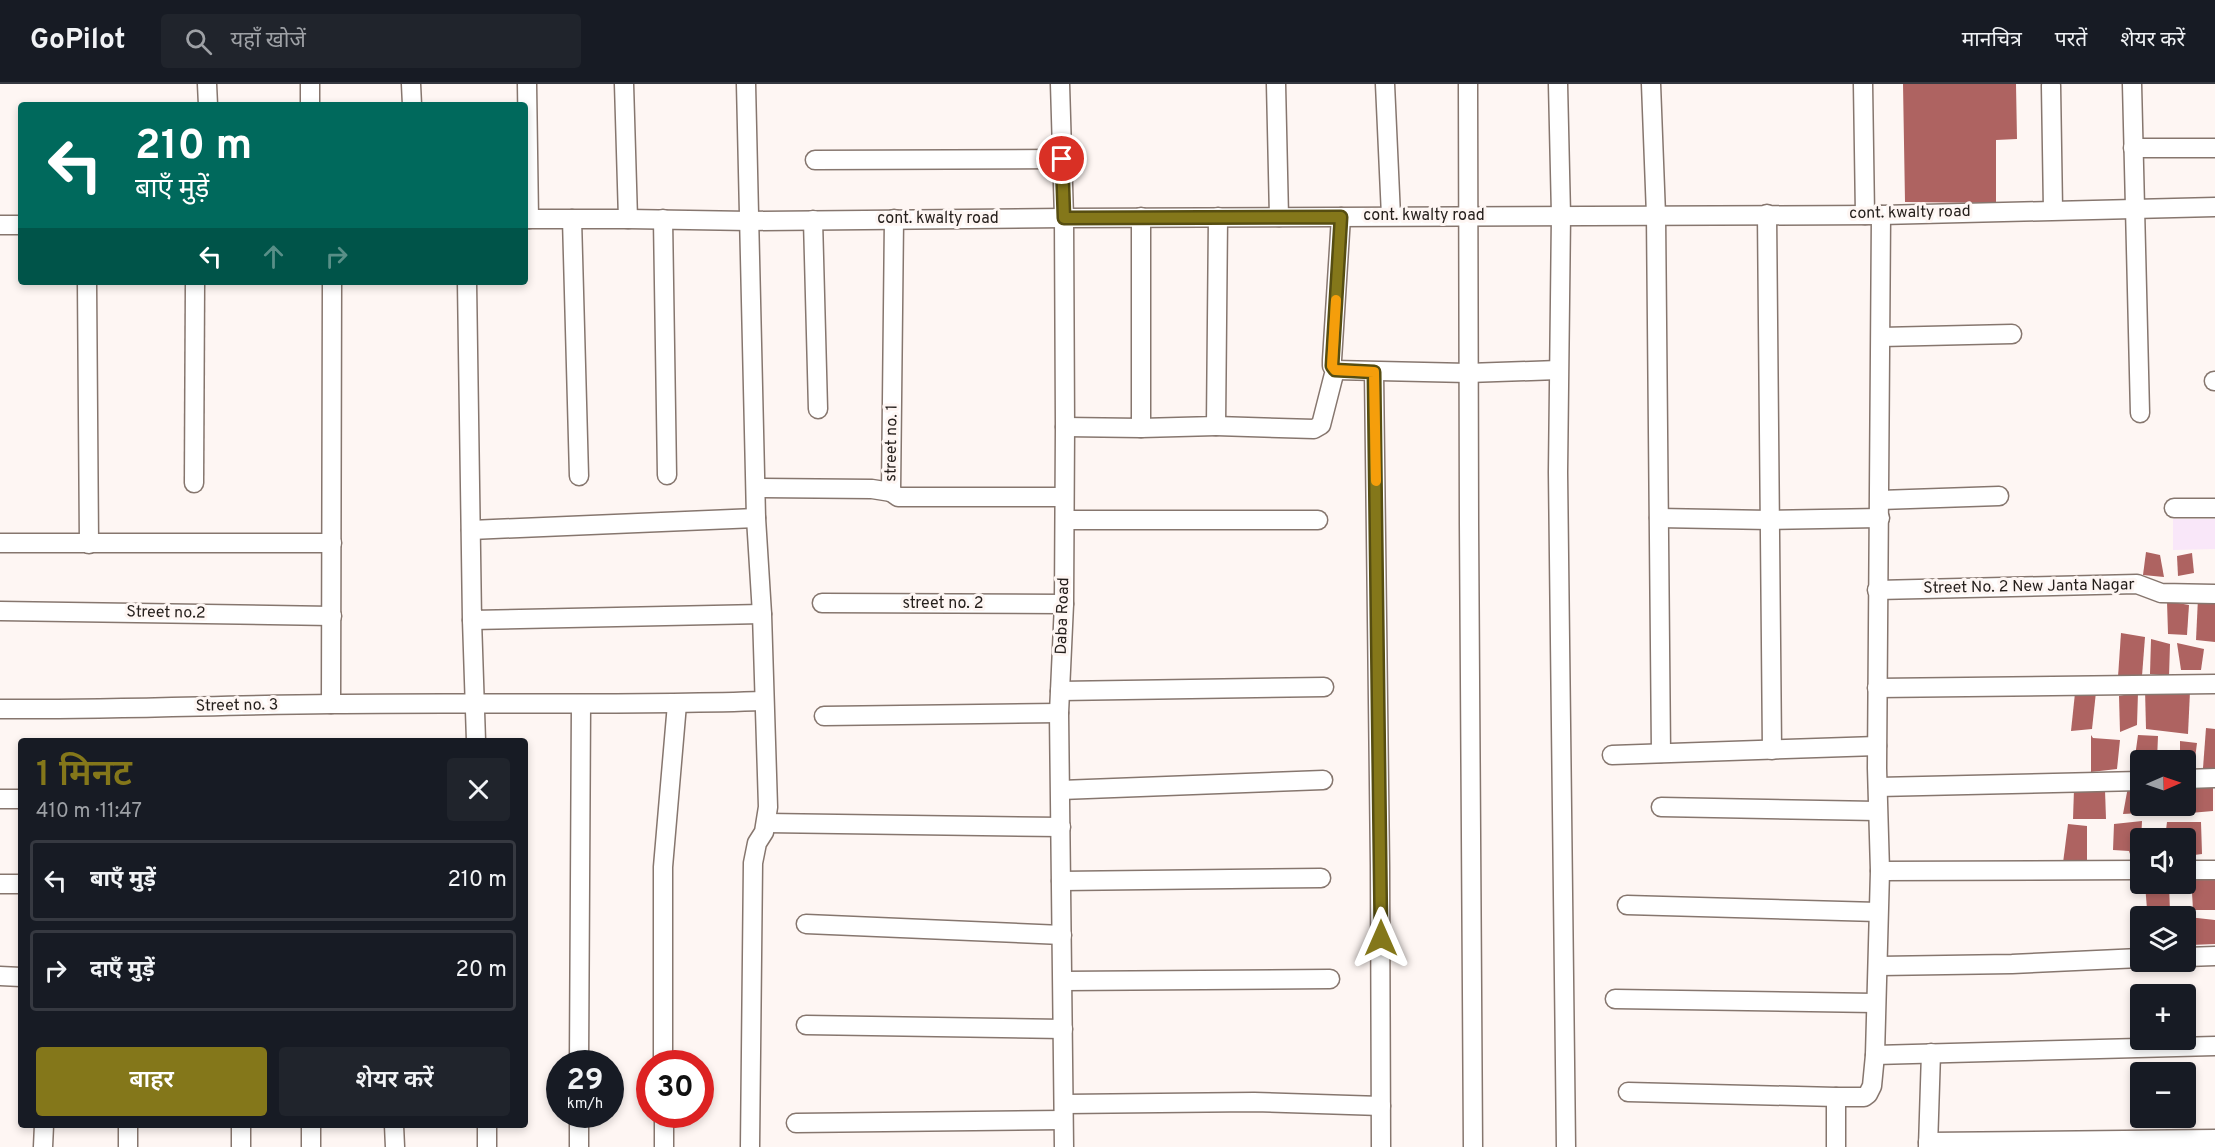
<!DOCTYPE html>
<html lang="hi">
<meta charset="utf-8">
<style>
body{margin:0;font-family:Overpass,"Noto Sans Devanagari",sans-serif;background:#20242c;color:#f1f3f6;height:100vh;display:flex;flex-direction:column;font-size:22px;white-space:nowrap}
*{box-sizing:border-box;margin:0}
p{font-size:20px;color:#9ea1a6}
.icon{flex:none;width:33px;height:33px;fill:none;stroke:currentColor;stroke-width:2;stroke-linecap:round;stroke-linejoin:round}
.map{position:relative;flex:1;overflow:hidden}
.panel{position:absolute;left:18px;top:654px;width:510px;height:390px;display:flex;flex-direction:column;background:#171b24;border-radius:6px;box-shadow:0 3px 9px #0003}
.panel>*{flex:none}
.banner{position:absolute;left:18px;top:18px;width:510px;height:183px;border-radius:6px;box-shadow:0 3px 9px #0003;background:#00695c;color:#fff;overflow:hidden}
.needle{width:39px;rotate:88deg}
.controls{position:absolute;left:2130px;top:666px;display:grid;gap:12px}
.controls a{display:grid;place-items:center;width:66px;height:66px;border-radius:6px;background:#171b24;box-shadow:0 3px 9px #0003;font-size:30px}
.speed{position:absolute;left:546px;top:966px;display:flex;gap:12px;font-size:30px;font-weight:700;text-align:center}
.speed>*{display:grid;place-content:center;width:78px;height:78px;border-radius:50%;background:#171b24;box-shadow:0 3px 9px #0003;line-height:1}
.speed small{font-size:15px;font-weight:400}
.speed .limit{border:9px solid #d22;background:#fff;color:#111}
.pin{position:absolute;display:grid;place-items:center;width:51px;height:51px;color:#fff;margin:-26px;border:3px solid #fff;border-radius:50%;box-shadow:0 2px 6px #0007}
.me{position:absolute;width:66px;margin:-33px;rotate:0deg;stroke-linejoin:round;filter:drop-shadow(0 0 4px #0008)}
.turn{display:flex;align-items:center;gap:21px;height:126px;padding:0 18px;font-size:27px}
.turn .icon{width:78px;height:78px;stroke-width:2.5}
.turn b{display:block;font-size:42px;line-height:51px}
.lanes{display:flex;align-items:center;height:57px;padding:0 18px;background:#0003;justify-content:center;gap:30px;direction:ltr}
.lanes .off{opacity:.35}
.round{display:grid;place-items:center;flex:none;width:63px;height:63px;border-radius:6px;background:#20242c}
.summary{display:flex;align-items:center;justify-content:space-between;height:102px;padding:0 18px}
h1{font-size:36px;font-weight:600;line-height:45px;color:#84771a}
.button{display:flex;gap:12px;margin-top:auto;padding:12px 18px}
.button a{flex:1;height:69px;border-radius:6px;background:#84771a;color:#fff;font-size:24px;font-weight:600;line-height:69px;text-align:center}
.button a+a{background:#20242c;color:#f1f3f6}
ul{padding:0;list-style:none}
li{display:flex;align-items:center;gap:18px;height:81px;margin:0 12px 9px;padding:0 6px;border:3px solid #363941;border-radius:6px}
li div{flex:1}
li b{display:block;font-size:22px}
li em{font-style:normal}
header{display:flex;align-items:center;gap:36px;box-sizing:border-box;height:84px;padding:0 30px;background:#171b24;border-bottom:2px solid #363941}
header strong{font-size:28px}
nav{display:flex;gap:33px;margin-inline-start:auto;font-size:21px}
.search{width:420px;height:54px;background:#20242c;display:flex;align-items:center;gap:15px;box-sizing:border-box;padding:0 21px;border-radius:6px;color:#9ea1a6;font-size:22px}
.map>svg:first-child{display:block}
</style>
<header>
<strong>GoPilot</strong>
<div class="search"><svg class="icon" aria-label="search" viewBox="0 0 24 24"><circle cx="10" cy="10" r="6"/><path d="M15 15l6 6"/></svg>यहाँ खोजें</div>
<nav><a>मानचित्र</a><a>परतें</a><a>शेयर करें</a></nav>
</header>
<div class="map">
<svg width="2215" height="1063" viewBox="0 0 2215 1063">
<rect width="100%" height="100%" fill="#fef6f3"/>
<path fill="#f9e7f9" d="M2173,435h42v30l-42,1z"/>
<g fill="#ae6361">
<path d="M1903,0h113l1,55 -21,1v63l-91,-1z"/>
<path d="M2146,468l14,3 4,22 -21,-2z"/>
<path d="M2192,469l2,20 -16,3 -1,-20z"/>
<path d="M2198,514l17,2v42l-19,-2z"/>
<path d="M2167,517l22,4 -2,30 -19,-1z"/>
<path d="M2121,549l24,4 -3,39 -24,1z"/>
<path d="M2151,555l19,5 -1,32 -19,-2z"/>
<path d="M2177,559l27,6 -3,21h-20z"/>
<path d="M2145,605l45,2 -2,43 -42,-5z"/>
<path d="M2096,608l-4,37 -21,2 4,-38z"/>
<path d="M2138,608l-1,33 -17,7 -1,-36z"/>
<path d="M2206,644l9,1v40l-12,-1z"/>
<path d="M2091,651l2,3 27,2 -3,29 -26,3z"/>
<path d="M2138,651l20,1 -1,24h-17v11h-7z"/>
<path d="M2180,657l17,2 -4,31 -7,-2v-12h-6z"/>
<path d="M2192,701h21v26l-23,2z"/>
<path d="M2128,703l12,2 2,24 -19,1z"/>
<path d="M2074,705l31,1 1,29h-33z"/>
<path d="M2165,722h16v3l-17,5z"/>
<path d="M2142,737l-2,42h-7l-4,-12 -16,-1 1,-26z"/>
<path d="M2167,738h34l1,32 -16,2v-18h-21z"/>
<path d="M2068,740l19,2v36l-24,1z"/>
<path d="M2191,791h24v35h-22z"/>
<path d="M2145,800h24l1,28 -23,-3z"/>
<path d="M2188,833l27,3v24l-25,1z"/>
<path d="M2139,835l1,1v29h-5z"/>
</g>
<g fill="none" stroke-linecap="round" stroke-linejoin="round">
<g stroke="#86766e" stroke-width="21">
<g id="street">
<path d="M207,0l1,21"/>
<path d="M411,0l1,21"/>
<path d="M527,0l2,135"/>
<path d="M624,0l4,135"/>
<path d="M746,0l10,434 6,96 6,193 -4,25 -7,11 -4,20 -3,284"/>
<path d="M1060,0l4,134 1,209 -1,177 -5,109 5,434"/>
<path d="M1276,0l3,133"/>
<path d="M1385,0l6,132"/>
<path d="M1468,0l1,440 4,623"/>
<path d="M1558,0l3,131 -3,257 8,675"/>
<path d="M1651,0l5,131 5,538"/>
<path d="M1863,0l2,131"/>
<path d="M2132,0l8,329"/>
<path d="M2051,2l2,124"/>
<path d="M310,21v-21"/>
<path d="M2133,64h82"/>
<path d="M815,76l247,-1"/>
<path d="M1767,130l5,536"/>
<path d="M525,135h103l122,2 314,-3 817,-3 334,-8"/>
<path d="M572,135l7,257"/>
<path d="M663,135l4,256"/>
<path d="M894,135l-3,273 7,5h165"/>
<path d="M813,136l5,189"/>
<path d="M0,141h21"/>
<path d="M87,198l2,262"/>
<path d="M467,198l5,338 290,-6"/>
<path d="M1881,253l131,-3"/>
<path d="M1335,286l133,3 90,-3"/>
<path d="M1374,288l6,494 1,281"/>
<path d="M2214,297h1"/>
<path d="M1216,342l98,3 7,-4 14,-55 -3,-4v-6l9,-143"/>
<path d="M1065,343l76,1v-211"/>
<path d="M1141,344l75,-2 2,-209"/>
<path d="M194,399l1,-201"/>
<path d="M756,404l116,1 19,3"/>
<path d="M1880,416l119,-4"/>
<path d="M2174,424h41"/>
<path d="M1659,434l111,2 110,-2"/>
<path d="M1065,436h253"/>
<path d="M471,446l285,-12"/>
<path d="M0,459h332"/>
<path d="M1877,506l260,-6 24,9 54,1"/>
<path d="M822,519l242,1"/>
<path d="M0,527l332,5"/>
<path d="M472,536l4,121"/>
<path d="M1877,604l338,-4"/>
<path d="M1060,607l264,-4"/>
<path d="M331,620l1,-422"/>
<path d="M0,625c111,1 221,-4 332,-5 144,-2 288,2 432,-3"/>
<path d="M824,632l235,-3"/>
<path d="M1612,671l265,-9"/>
<path d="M2186,695l29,-1"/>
<path d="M1878,703l262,-6"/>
<path d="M1061,706l262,-10"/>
<path d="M0,715h21"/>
<path d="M1661,723l216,4"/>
<path d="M766,739l295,4"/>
<path d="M2186,786h29"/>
<path d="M1880,787l260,-1"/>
<path d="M1061,797l260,-3"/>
<path d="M0,800h21"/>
<path d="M1627,821l251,7"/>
<path d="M806,840l256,11"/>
<path d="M2186,873l29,-1"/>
<path d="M1879,882l133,-2 128,-6"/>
<path d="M0,892l21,1"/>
<path d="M1063,897l267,-2"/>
<path d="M1615,915l260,4"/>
<path d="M806,941l257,4"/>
<path d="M1875,971l340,-9"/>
<path d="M579,980l2,-360"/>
<path d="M663,980v-197l14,-163"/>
<path d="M1628,1008l208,5"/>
<path d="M1065,1020l189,-2 127,4"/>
<path d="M664,1030v33"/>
<path d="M796,1039l267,-3"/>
<path d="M128,1041v22"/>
<path d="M241,1041v22"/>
<path d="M311,1041v22"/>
<path d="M394,1041l1,22"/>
<path d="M487,1041v22"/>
<path d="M1928,1058l287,-3"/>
<path d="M43,1063l1,-22"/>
<path d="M579,1063v-33"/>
<path d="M1836,1063v-50h28l4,-3 4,-8 3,-31 5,-184 -3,-103 4,-553"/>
<path d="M1928,1063l3,-94"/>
</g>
</g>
<use href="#street" stroke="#fff" stroke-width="18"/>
</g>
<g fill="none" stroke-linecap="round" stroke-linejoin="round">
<g stroke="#564d11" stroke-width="15">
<path id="route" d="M1062,75l2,59 277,-1 -9,149 3,4 39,2 7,566"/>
</g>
<use href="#route" stroke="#84771a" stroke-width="10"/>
<path stroke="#f59e0b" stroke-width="10" d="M1336,216l-4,66 3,4 39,2 2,109"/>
</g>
<g text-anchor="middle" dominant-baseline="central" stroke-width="6" stroke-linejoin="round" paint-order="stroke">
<g font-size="16" fill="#241e1b" stroke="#fef6f3">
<text transform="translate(1910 129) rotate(-1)">cont. kwalty road</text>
<text x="1424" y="132">cont. kwalty road</text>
<text x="938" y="135">cont. kwalty road</text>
<text transform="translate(892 359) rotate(-89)">street no. 1</text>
<text transform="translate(2029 503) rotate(-1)">Street No. 2 New Janta Nagar</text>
<text x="943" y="520">street no. 2</text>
<text transform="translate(166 529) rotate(1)">Street no.2</text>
<text transform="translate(1063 532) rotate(-88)">Daba Road</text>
<text transform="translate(237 622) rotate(-1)">Street no. 3</text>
</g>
</g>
</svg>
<div class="controls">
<a><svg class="needle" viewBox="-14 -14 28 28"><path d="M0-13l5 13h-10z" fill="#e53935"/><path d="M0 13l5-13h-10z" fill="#9ea1a6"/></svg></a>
<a><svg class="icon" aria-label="sound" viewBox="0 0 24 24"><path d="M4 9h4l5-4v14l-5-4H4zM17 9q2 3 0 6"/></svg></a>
<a><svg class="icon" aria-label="layers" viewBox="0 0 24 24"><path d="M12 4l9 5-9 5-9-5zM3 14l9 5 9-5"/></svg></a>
<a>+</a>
<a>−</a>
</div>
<div class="speed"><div>29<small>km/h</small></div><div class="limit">30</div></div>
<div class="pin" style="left:1062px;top:75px;background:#d93025"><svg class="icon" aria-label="arrive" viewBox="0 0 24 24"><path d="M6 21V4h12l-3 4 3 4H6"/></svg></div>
<svg class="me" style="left:1381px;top:854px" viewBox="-20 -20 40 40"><path d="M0-17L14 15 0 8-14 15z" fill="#84771a" stroke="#fff" stroke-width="4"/></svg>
<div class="banner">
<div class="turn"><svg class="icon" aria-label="left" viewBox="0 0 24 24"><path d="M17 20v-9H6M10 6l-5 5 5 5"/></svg><div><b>210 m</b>बाएँ मुड़ें</div></div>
<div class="lanes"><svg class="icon" aria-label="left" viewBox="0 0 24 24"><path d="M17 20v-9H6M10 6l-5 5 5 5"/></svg><svg class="icon off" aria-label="ahead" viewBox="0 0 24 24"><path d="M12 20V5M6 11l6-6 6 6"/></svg><svg class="icon off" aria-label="right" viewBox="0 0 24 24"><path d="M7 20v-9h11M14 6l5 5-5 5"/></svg></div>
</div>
<section class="panel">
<div class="summary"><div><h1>1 मिनट</h1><p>410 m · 11:47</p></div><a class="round"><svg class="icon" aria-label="close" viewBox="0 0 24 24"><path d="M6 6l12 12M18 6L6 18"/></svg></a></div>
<ul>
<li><svg class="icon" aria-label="left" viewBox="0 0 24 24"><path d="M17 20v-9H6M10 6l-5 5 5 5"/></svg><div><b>बाएँ मुड़ें</b></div><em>210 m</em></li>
<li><svg class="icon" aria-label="right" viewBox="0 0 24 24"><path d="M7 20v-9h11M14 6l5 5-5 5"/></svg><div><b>दाएँ मुड़ें</b></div><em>20 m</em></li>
</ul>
<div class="button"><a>बाहर</a><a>शेयर करें</a></div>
</section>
</div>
